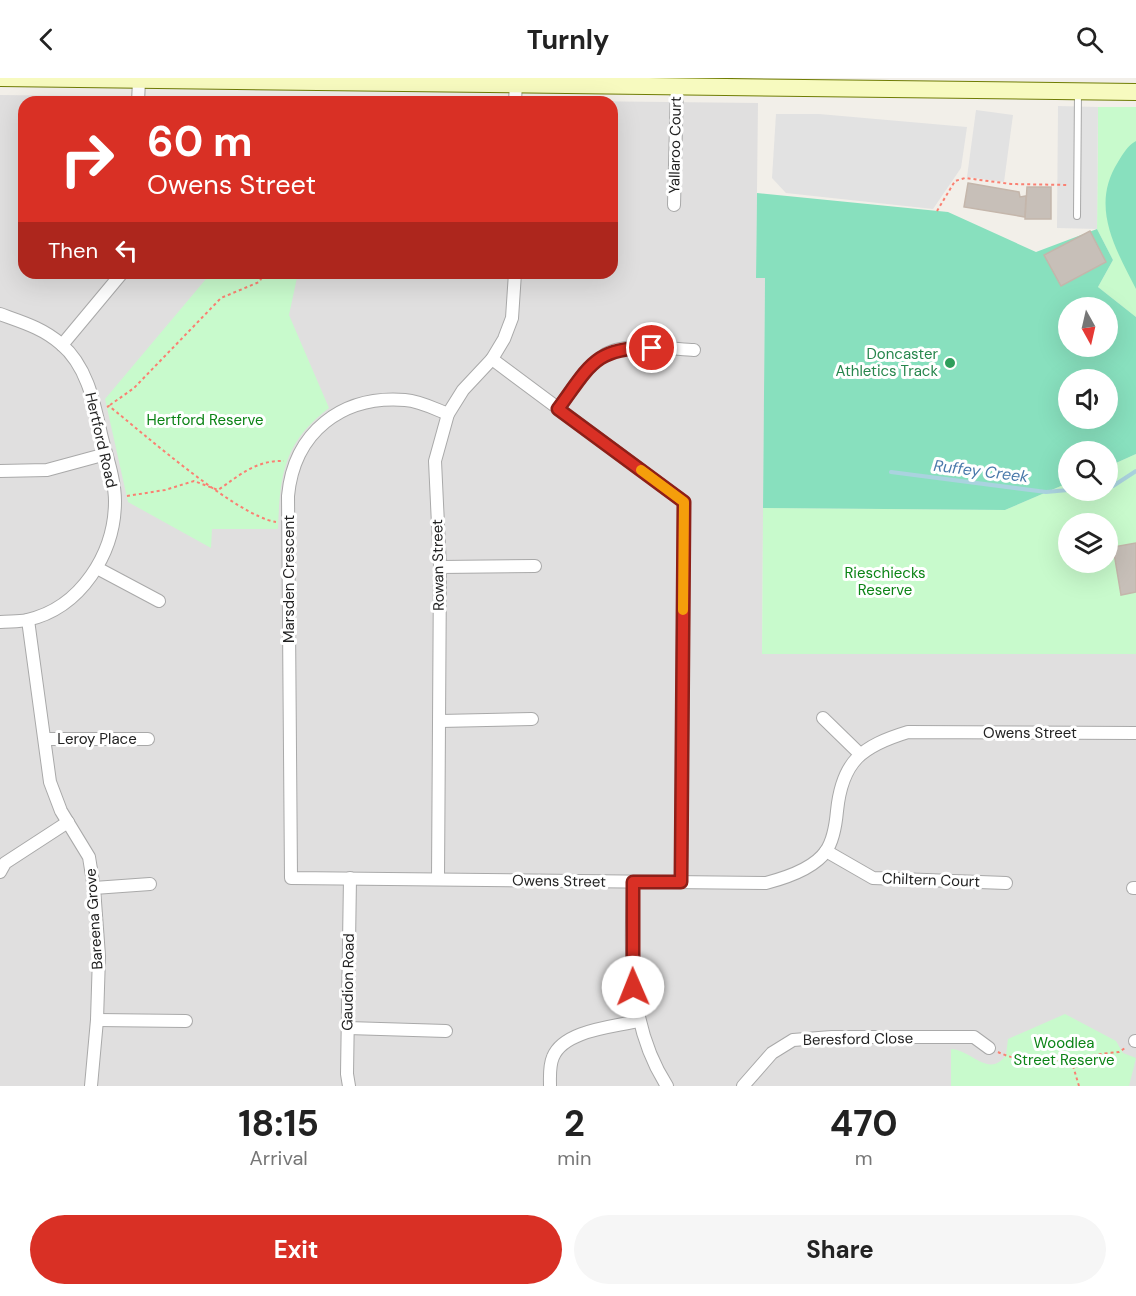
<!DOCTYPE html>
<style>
body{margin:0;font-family:"DM Sans",sans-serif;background:#f6f6f6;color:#222;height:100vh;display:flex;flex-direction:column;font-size:22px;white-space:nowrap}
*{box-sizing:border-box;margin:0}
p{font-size:20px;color:#767676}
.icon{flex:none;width:33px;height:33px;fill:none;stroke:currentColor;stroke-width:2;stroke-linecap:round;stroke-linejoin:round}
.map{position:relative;height:1008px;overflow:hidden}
.sheet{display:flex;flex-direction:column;background:#fff;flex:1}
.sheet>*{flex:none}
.top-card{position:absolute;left:18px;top:18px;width:600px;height:183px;border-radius:18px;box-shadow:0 6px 24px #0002;background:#d93025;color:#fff;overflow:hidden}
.needle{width:39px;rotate:172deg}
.tools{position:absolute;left:1058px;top:219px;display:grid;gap:12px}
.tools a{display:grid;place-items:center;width:60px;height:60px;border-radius:50%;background:#fff;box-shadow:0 6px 24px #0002;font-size:30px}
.pin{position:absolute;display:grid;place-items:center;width:51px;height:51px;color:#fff;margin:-26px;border:3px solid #fff;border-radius:50%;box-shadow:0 2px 6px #0007}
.me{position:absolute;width:66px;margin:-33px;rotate:359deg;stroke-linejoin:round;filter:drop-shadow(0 0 4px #0008)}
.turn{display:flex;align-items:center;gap:21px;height:126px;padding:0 30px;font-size:27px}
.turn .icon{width:78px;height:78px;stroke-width:2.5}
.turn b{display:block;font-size:42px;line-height:51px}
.then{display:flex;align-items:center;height:57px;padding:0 30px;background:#0003;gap:12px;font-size:22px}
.eta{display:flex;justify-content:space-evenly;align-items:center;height:102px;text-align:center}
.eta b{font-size:36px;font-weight:700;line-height:42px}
.primary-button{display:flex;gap:12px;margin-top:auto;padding:12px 30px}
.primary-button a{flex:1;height:69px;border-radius:36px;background:#d93025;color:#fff;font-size:24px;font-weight:700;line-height:69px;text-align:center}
.primary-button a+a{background:#f6f6f6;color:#222}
header{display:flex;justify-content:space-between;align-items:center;height:78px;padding:0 30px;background:#fff;font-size:27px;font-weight:700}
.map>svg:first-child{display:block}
</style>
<header><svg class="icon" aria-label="back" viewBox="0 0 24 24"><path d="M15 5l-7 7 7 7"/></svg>Turnly<svg class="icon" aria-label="search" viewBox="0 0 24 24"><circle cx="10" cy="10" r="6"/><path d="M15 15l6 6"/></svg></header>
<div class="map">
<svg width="1136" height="1008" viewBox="0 0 1136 1008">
<rect width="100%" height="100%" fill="#f2efe9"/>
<path fill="#e0dfdf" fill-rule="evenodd" d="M0,17l758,8 -2,174 9,1 -3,376h374v432h-1136zM24,24h588v171h-588z"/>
<g fill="#c8facc" fill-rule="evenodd">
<path d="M1098,29h38v210l-38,-30 15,-27 -16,-31z"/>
<path d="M211,195h54l13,6 20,-6 -9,42 40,93c-46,35 -49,67 -51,121h-66l-1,19 -83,-46 -23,-103z"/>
<path d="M1136,376v200h-374l1,-146 242,2 63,-27v7h39v-23zM1068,446h39v38h-39z"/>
<path d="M1065,936l51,27 7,12 13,5 -7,28h-178v-37c21,1 38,30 55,6l2,-16z"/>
</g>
<g fill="#88e0be" fill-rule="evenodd">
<path d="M1136,63v148c-21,-41 -46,-83 -18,-127 5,-8 9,-16 18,-21z"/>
<path d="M757,115l191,19 88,40 61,-23 16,31 -15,27 38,30v137l-29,13v-15h-39v31l-63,27 -242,-2 2,-230h-9zM1068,230h39v38h-39zM1068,302h39v38h-39z"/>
</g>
<g fill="#e2e2e2">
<path d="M1058,28l40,1 -1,122 -40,-1z"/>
<path d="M976,32l37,5 -9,67 -37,-5z"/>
<path d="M776,36h43l148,13 -6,41 -28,41 -147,-16 -14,-15z"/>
</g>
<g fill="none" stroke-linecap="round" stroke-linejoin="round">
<g stroke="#aad3df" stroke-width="4">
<path d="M891,394l155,20 22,-2"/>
<path d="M1107,409l6,-1 23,-15"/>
</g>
</g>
<g fill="#c7bfb8" stroke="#c4b6ab" stroke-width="1.5">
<path d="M968,105l51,9 1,5 6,-1 -1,21 -61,-10z"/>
<path d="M1027,109h24v32h-26z"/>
<path d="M1090,153l16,31 -45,24 -17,-31z"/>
<path d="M1136,465v49l-15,3 -8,-48z"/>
</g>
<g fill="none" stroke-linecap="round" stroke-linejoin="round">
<g stroke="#a9a9a9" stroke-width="8">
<path id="lane" d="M1077,138l1,-124"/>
</g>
<g stroke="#a9a9a9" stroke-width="14">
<g id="street">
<path d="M138,24l1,-21"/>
<path d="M515,24l1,-19"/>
<path d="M674,127l3,-120"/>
<path d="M0,236c22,8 43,14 61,30 26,22 33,58 40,90 5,21 14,45 14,67 0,52 -34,107 -88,119 -8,2 -18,1 -27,2"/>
<path d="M62,267l60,-72"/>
<path d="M492,281l192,143 -3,380"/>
<path d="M558,331c14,-19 26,-40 45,-53 20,-15 68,-7 91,-6"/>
<path d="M448,336c-13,-5 -28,-13 -43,-14 -63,-5 -111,32 -117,96l3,382 475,5c19,-5 48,-14 60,-32 7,-10 10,-29 11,-40 5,-50 25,-65 71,-79l228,1"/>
<path d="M0,393l47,-1 59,-16"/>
<path d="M440,489l95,-1"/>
<path d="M97,490l62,33"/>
<path d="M28,542l22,162 11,29 28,46 5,31 5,68 -2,64 -6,66"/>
<path d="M823,640l37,36"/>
<path d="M440,643l92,-2"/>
<path d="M46,661h102"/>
<path d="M826,773l47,27 133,5"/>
<path d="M0,794l5,-9 63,-41"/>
<path d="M438,801l2,-312 -5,-106 13,-47 15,-24 29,-31 12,-20 8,-21 3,-45"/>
<path d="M633,804c-2,71 -6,142 34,204"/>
<path d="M94,810l56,-4"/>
<path d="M1133,810h3"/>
<path d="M97,942l89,1"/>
<path d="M348,950l98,3"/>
<path d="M1135,963h1"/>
<path d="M349,1008l-2,-12 3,-196"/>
<path d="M550,1008c0,-9 -1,-20 3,-29 11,-27 61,-30 85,-36"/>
<path d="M743,1008l29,-33 21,-13 39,-3h142l15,11"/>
</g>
</g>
<g stroke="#707d05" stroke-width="18">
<path id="secondary" d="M0,0l1136,14"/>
</g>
<g stroke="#fa8072" stroke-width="2" stroke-dasharray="3 3" stroke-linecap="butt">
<path d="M937,133l18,-30 10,-3 46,6 57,1"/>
<path d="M110,327l24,-17 87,-90 38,-16 6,-9"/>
<path d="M107,329l2,-1c35,28 128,110 167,116"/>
<path d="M127,418l38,-6 29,-9 24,9c22,-15 38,-30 66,-29"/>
<path d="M998,974c34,17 85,3 121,0l6,-4"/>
<path d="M1065,979l8,9 6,20"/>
<path d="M1073,988l7,-9"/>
</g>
<use href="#lane" stroke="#fff" stroke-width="6"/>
<use href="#street" stroke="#fff" stroke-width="12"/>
<use href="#secondary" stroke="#f7fabf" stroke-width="16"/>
</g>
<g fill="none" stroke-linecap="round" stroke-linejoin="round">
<g stroke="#8d1f18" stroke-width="15">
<path id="route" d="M633,909v-105h48l3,-380 -126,-93c31,-42 37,-63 94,-61"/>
</g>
<use href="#route" stroke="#d93025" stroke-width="10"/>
<path stroke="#f59e0b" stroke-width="10" d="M641,392l43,32 -1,108"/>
</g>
<circle fill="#2e9e5b" stroke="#fff" stroke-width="2" cx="950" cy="285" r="6"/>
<g text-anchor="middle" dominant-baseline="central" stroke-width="6" stroke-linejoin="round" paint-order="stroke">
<g font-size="15" fill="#222" stroke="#fff">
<text transform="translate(675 67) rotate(-89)">Yallaroo Court</text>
<text transform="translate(101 362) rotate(77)">Hertford Road</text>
<text transform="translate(438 487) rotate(-91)">Rowan Street</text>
<text transform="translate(289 501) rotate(-90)">Marsden Crescent</text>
<text x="1030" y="655">Owens Street</text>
<text x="97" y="661">Leroy Place</text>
<text transform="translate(931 802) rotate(2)">Chiltern Court</text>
<text transform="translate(559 803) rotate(1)">Owens Street</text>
<text transform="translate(94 841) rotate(-94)">Bareena Grove</text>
<text transform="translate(348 904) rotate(-89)">Gaudion Road</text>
<text transform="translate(858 961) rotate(-1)">Beresford Close</text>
</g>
<g font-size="15" fill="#27864d" stroke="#fff" text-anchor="end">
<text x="938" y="276">Doncaster<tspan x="938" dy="17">Athletics Track</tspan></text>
</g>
<g font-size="15" fill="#0c8416" stroke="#fff">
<text x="205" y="342">Hertford Reserve</text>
<text x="885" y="495">Rieschiecks<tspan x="885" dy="17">Reserve</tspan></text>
<text x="1064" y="965">Woodlea<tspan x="1064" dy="17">Street Reserve</tspan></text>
</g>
<g font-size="16" font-style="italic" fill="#4a7aab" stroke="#fff">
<text transform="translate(981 393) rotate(7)">Ruffey Creek</text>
</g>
</g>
</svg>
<div class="tools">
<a><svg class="needle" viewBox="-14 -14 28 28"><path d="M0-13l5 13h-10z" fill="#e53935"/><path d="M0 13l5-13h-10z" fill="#767676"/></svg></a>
<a><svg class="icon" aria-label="sound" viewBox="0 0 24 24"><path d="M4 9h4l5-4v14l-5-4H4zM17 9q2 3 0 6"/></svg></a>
<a><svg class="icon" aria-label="search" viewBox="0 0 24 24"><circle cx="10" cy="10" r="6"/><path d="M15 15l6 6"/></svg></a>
<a><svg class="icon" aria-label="layers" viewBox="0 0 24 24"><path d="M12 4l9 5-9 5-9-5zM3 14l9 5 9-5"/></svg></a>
</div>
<div class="pin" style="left:652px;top:270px;background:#d93025"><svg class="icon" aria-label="arrive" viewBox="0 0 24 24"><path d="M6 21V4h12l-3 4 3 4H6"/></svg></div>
<svg class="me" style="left:633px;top:909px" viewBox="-20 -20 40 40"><circle r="19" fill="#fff"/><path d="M0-13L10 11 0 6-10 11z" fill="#d93025"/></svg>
<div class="top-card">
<div class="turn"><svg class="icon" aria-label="right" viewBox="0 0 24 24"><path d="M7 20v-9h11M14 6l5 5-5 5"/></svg><div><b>60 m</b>Owens Street</div></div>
<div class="then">Then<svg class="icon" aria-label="left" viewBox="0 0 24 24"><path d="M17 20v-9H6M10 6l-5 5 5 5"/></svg></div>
</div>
</div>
<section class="sheet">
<div class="eta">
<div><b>18:15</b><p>Arrival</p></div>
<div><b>2</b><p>min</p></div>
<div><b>470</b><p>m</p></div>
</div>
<div class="primary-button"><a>Exit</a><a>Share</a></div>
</section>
